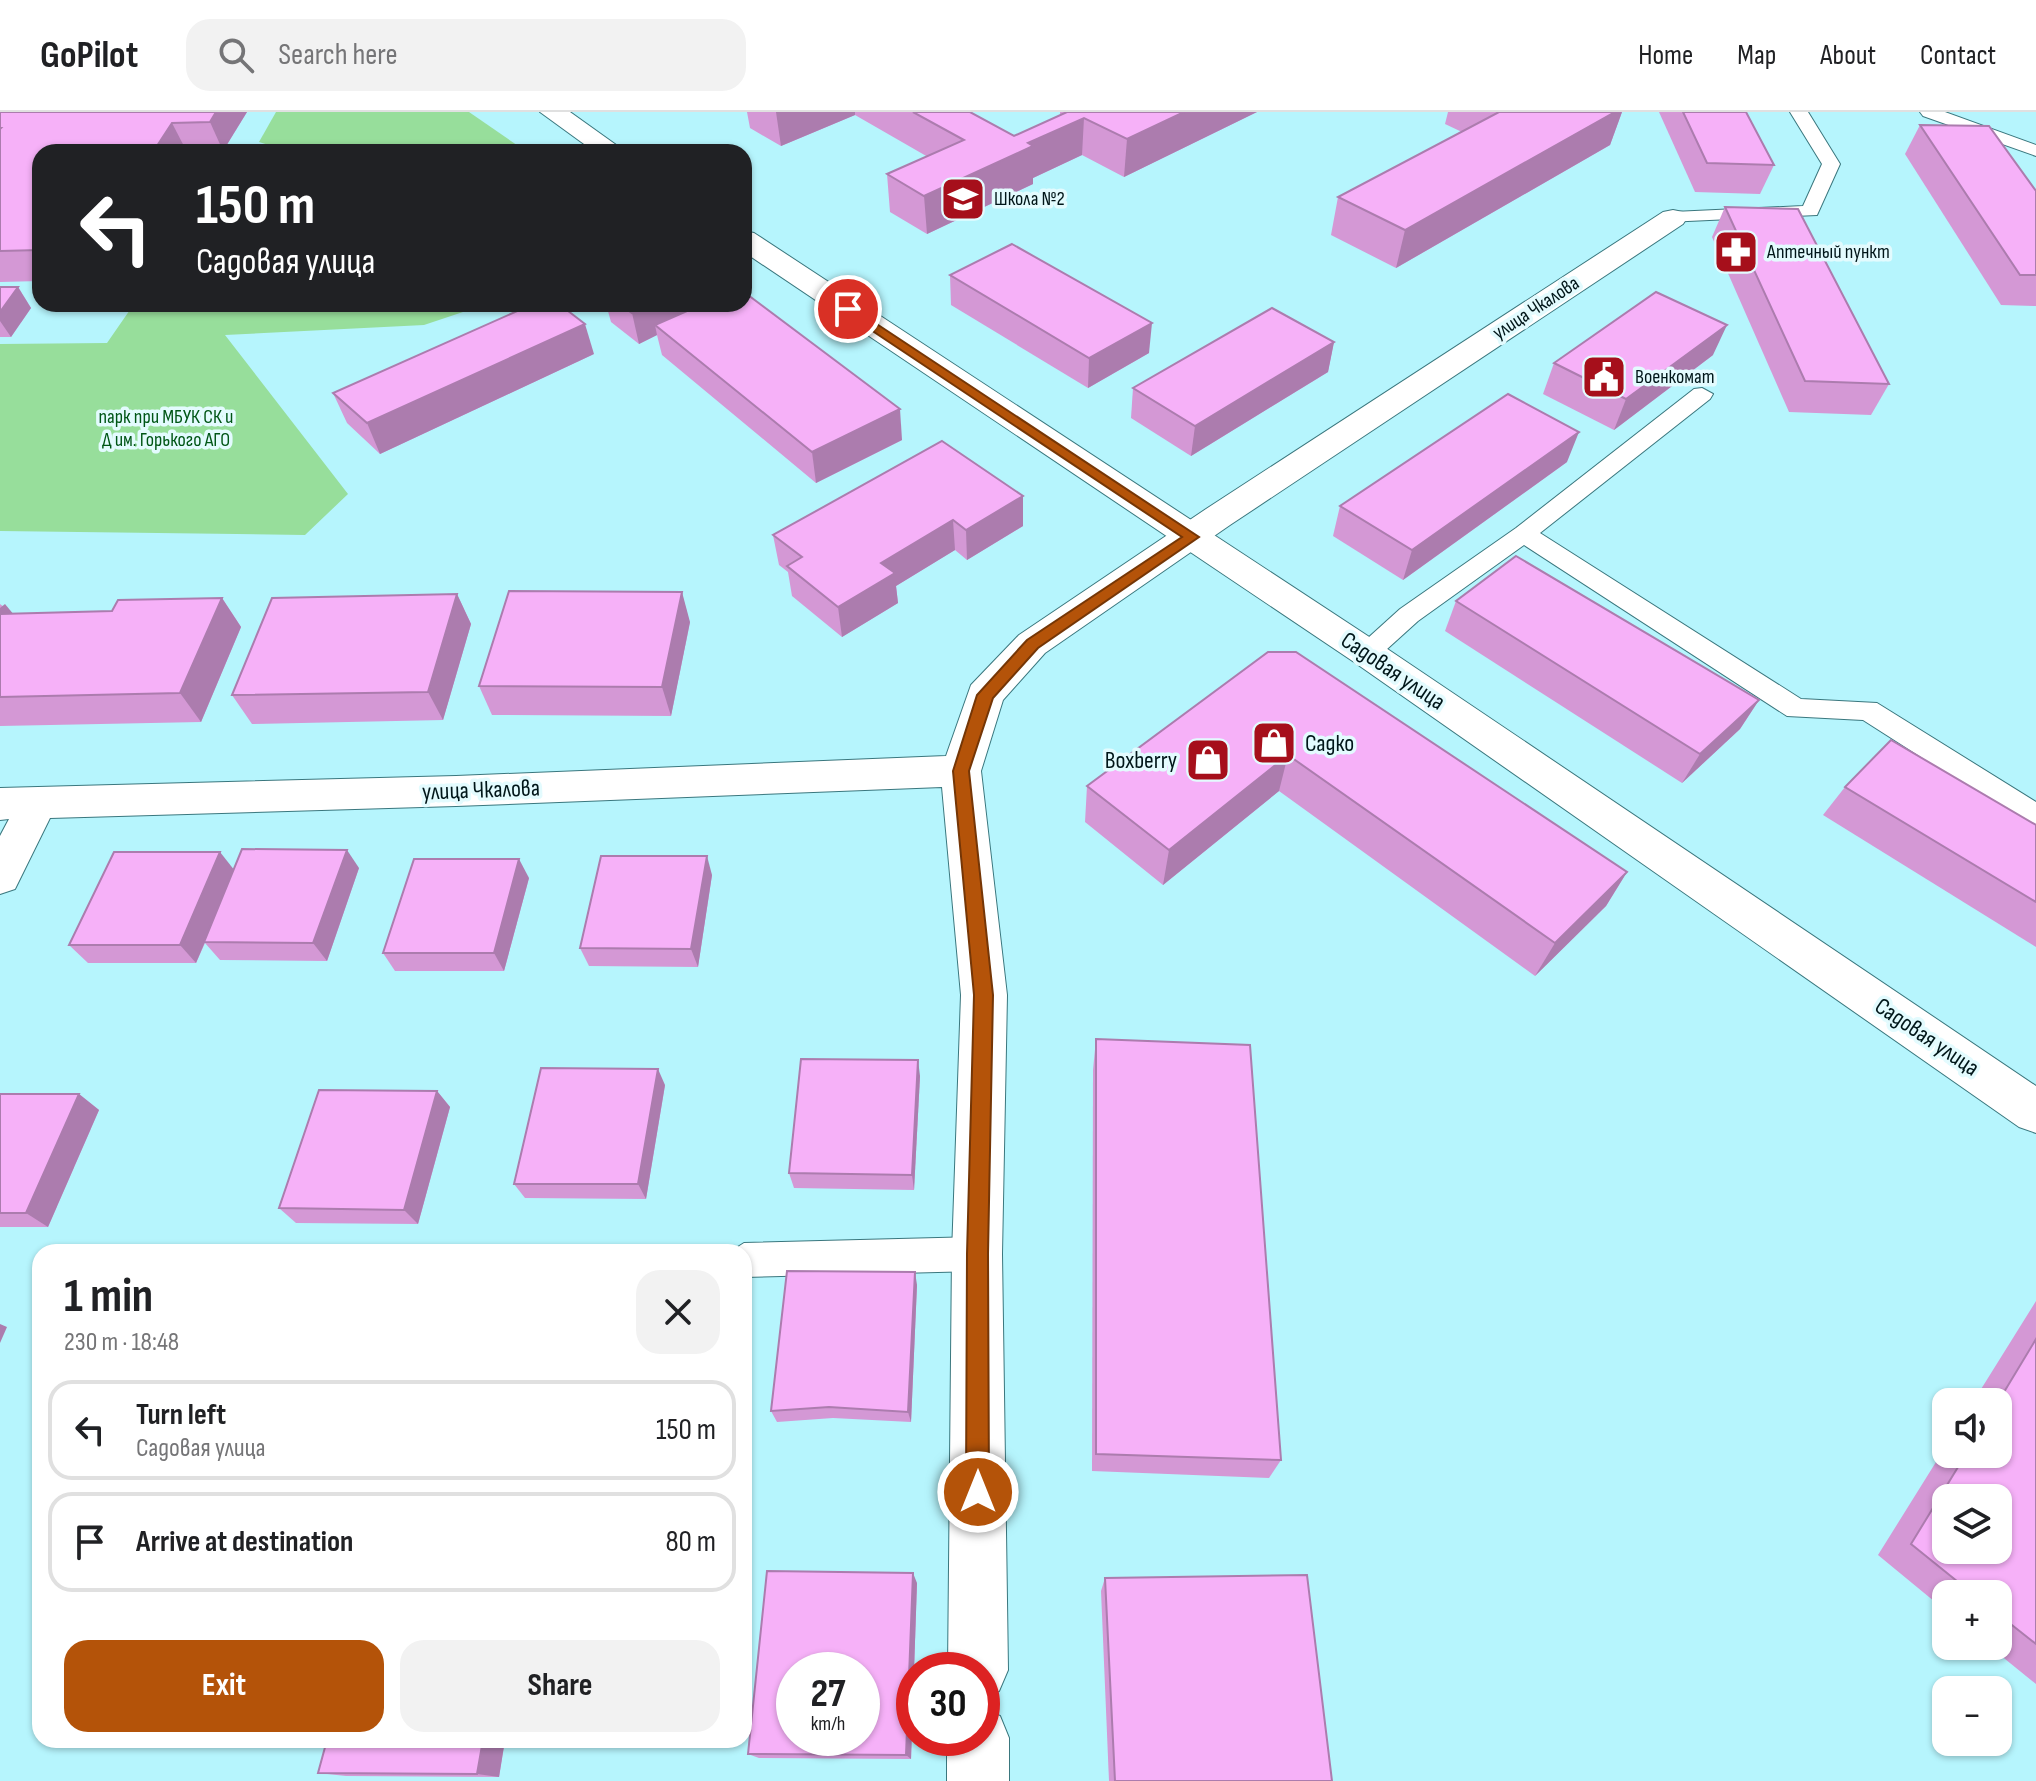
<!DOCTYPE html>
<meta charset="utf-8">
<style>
body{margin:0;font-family:"Sofia Sans Condensed",sans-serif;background:#f2f2f2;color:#202124;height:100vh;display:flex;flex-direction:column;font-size:30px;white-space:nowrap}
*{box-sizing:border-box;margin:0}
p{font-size:26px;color:#757577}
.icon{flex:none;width:44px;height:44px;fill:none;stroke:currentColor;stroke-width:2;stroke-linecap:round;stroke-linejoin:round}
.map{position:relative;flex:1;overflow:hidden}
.details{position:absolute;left:32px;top:1132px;width:720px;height:504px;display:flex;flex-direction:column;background:#fff;border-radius:24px;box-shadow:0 2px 6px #0004}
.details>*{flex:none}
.banner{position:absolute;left:32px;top:32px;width:720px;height:168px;border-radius:24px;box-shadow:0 2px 6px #0004;background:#202124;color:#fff;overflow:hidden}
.buttons{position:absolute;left:1932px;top:1276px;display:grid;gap:16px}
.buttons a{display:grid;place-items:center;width:80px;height:80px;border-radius:16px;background:#fff;box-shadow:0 2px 6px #0004;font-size:40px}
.speed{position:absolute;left:776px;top:1540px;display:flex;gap:16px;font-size:40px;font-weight:700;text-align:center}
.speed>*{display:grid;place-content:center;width:104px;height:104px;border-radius:50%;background:#fff;box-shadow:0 2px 6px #0004;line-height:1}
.speed small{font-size:20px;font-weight:400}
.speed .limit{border:12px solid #d22;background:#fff;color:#111}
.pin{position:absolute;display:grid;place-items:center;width:68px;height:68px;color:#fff;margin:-34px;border:4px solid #fff;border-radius:50%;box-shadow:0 2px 8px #0007}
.me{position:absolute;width:88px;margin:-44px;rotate:0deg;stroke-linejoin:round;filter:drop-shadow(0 0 6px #0008)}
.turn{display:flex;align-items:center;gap:28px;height:168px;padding:0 32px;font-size:36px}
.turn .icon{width:104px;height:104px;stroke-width:2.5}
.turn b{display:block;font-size:56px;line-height:68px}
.round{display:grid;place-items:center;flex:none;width:84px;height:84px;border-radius:24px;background:#f2f2f2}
.head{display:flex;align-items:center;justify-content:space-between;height:136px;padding:0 32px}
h1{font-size:48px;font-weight:700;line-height:60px}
.button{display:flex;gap:16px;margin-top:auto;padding:16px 32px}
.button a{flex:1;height:92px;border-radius:24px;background:#b45309;color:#fff;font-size:32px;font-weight:700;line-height:92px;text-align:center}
.button a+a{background:#f2f2f2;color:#202124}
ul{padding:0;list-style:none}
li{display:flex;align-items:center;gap:24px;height:100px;margin:0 16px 12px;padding:0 16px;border:4px solid #e0e0e0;border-radius:24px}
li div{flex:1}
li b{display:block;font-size:30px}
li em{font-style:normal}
header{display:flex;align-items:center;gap:48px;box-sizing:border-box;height:112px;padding:0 40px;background:#fff;border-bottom:2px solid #e0e0e0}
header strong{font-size:38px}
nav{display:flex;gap:44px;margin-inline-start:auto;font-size:28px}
.search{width:560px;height:72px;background:#f2f2f2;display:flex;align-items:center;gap:20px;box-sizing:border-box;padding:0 28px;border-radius:24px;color:#757577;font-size:30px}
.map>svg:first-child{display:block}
</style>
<header>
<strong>GoPilot</strong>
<div class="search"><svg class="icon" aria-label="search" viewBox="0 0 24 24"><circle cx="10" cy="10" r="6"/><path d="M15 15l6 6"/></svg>Search here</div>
<nav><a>Home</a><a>Map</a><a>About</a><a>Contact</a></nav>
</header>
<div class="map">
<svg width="2036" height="1669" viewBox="0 0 2036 1669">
<rect width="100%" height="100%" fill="#b6f5fd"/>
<g fill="#97de9b">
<path d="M276,0h193l58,40h-236l-32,-10z"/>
<path d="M134,192h353l-63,21 -199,10 123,159 -43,41 -305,-4v-187l107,-1z"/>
</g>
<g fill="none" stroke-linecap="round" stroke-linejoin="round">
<g stroke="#3a777e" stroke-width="2">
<g id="service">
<path d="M1790,0h18l32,52 -23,51 -151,7 -2,-4 2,-4 7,-2 130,-6 19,-42z"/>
<path d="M1920,0h25l91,33v11l-113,-40z"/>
<path d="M1702,276l11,6 -3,5 -170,134 261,166 76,4 159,99v25l-10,-3 -163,-104 -76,-4 -263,-171 -106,76 -42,38 -9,3 -9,-3 -4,-6 4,-6 42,-38 116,-81 178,-139z"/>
<path d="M977,1125l12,5 5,12 -5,12 -12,5 -233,6v-25h-14l14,-9z"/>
</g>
</g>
<g stroke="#3a777e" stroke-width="2">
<g id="minor">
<path d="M1673,98l10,2 4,6 -4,6 -453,301 -185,128 -42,47 -22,71 26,224 -5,259 6,416 -9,21 -17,7v-28h-34l4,-416 9,-259 -19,-208 -486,19 -406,12 -35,71 -15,5v-58l9,-17 -9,1v-32l456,-12 490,-20 25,-71 48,-50 187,-126 457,-297z"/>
<path d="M982,1597l18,7 9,22v43h-62v-43h35z"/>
</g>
</g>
<g stroke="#3a777e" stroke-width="2">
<g id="tertiary">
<path d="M540,0h30l56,40h-31z"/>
<path d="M744,119l10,2 626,411 656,442v47l-17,-6 -665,-465 -610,-410z"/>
</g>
</g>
<use href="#service" fill="#fff" fill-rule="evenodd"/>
<use href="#minor" fill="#fff" fill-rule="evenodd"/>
<use href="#tertiary" fill="#fff" fill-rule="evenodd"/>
</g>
<g fill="#d498d5">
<path d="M0,0h247l-24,39 -183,1v129l-40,1z"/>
<path d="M747,0h223l44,24 46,-21v-3h197l-133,65 -42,-22 -49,23v6l-106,50 -37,-22 -3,-38 41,-17 -73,-42 -74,31 -31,-18z"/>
<path d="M1448,0h174l-12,33 -214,123 -65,-33 7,-38 124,-65 -17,-8z"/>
<path d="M1659,0h87l28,53 -14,29 -65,-2z"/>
<path d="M1920,13l116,66v115l-35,-1 -96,-151z"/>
<path d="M1725,95l164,177 -18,31 -82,-3 -77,-175z"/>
<path d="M950,163l199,78 -61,35 -137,-83z"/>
<path d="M0,175h18l13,21 -20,29h-11z"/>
<path d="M606,192h138l158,136 -86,43 -154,-128 -5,-20 -18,9 -28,-22z"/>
<path d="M1334,230l-6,30 -137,84 -60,-38 2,-30z"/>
<path d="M594,242l-214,100 -33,-31 -14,-30z"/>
<path d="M1713,243l-99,75 -71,-36 11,-31z"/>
<path d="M942,329l81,85 -56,34 -12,-10 -59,36 2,17 -56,34 -50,-41 -4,-24 -9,-7 -6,-30z"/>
<path d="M1567,350l-164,118 -70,-44 7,-30z"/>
<path d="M457,482l14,30 -28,96 -191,4 -20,-29z"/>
<path d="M222,486l19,29 -40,95 -201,4v-122l13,10 99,-3z"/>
<path d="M1456,489l303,99 -19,29 -58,54 -237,-152z"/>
<path d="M690,510l-19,94 -179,-1 -13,-29z"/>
<path d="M1268,540l359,220 -21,34 -71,70 -256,-185 -116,94 -78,-63 2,-36z"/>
<path d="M1845,675l191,38v122l-213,-132z"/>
<path d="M359,756l-32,93 -107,-1 -15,-17 -9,20h-108l-19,-18 164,-76z"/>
<path d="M712,763l-14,92 -109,-1 -9,-18z"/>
<path d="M529,766l-25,93h-109l-12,-18z"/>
<path d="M1096,927l185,421 -12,18 -177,-7 1,-401z"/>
<path d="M920,964l-6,114 -120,-2 -5,-15z"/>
<path d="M665,973l-19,114 -121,-1 -11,-14z"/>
<path d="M437,979l13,16 -32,117 -122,-1 -17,-15z"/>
<path d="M0,982h79l20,16 -51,117h-48z"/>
<path d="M917,1173l-6,137 -78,-4 -56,4 -6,-11z"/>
<path d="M2036,1189v383l-47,-38h9v-52h-52v17l-68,-56 68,-109v8h52v-52h-25z"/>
<path d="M1105,1466l227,203h-223l-8,-190z"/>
<path d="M917,1471l-6,176 -152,-1 -11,-4z"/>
<path d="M327,1628h178l-6,37 -153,-1 -28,-3z"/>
</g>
<g fill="#ac7cae">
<path d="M216,0h31l-24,39 -13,-29z"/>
<path d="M776,0h79v3l-74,31z"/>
<path d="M1184,0h73l-133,65 3,-38z"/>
<path d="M1615,0h7l-12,33 -214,123 9,-38z"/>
<path d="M1084,6l-2,37 -49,23v6l-106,50 -3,-38 104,-53z"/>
<path d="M172,11l15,29h-34z"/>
<path d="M18,175l13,21 -20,29 -11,-16v-9z"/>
<path d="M652,192h69l-66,21 2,10 -18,9 -7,-31z"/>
<path d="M1152,211l-3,30 -61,35 1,-30z"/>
<path d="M585,212l9,30 -214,100 -13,-31z"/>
<path d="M1727,213l-14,30 -99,75 12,-31z"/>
<path d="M1334,230l-6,30 -137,84 4,-30z"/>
<path d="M900,297l2,31 -86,43 -4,-31z"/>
<path d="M1579,320l-12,30 -164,118 9,-30z"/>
<path d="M1023,384v30l-56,34 -1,-30z"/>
<path d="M953,408l2,30 -59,36 2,17 -56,34 -4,-30 43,-44z"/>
<path d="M682,480l8,30 -19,94 -9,-29z"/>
<path d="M457,482l14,30 -28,96 -15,-28z"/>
<path d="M222,486l19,29 -40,95 -21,-29z"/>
<path d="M5,492l24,29 -29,-12v-13z"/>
<path d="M1759,588l-19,29 -58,54 18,-29z"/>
<path d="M1288,643l-9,36 -116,94 6,-35z"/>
<path d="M347,738l12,18 -32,93 -14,-18z"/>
<path d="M220,740l15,19 -39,92 -16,-18z"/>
<path d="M707,744l5,19 -14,92 -7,-18z"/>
<path d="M519,747l10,19 -25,93 -10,-18z"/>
<path d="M1627,760l-21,34 -71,70 20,-33z"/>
<path d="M918,948l2,16 -6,114 -2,-15z"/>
<path d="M658,957l7,16 -19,114 -8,-15z"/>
<path d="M437,979l13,16 -32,117 -14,-14z"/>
<path d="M79,982l20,16 -51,117 -22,-14z"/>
<path d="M915,1160l2,13 -6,137 -3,-10z"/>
<path d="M0,1212l7,3 -7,16z"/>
<path d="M913,1461l4,10 -6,176 -5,-4z"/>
<path d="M483,1628h22l-6,37 -22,-3z"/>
</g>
<g fill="#f6b1f8" stroke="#ac7cae" stroke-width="2" fill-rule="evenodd">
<path d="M0,0h216l-6,10 -38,1 -19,29h-113v98l-40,1v-122l1,-1h-1z"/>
<path d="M913,0h57l44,24 53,-24h117l-57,27 -43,-21 -56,25 5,3 -109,50 -37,-22 77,-34z"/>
<path d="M1499,0h116l-210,118 -67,-33z"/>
<path d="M1683,0h63l28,53 -67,-2z"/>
<path d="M1920,13l69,1 47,65v84h-16z"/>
<path d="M1725,95l73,2 91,175 -84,-3z"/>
<path d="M1012,132l140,79 -63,35 -139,-83z"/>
<path d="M0,175h18l-18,25z"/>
<path d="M744,180l156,117 -88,43 -157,-127 48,-21h41z"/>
<path d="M1656,180l71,33 -101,74 -72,-36z"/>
<path d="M533,192h26l26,20 -218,99 -34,-30z"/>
<path d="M619,192h33l-20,9z"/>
<path d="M1272,196l62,34 -139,84 -62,-38z"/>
<path d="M1508,282l71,38 -167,118 -72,-44z"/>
<path d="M942,329l81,55 -57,34 -13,-10 -72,43 14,10 -57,34 -51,-41 15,-9 -29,-22z"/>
<path d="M1516,444l243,144 -59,54 -244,-153z"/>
<path d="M509,479l173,1 -20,95 -183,-1z"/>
<path d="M457,482l-29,98 -196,3 40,-97z"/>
<path d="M222,486l-42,95 -180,4v-83l112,-3 6,-11z"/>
<path d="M1268,540h28l331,220 -72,71 -267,-188 -119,95 -82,-64z"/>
<path d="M1891,628l145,85v77l-191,-115z"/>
<path d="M242,737l105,1 -34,93 -109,-1z"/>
<path d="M114,740h106l-40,93h-111z"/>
<path d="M601,744h106l-16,93 -111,-1z"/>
<path d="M414,747h105l-25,94h-111z"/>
<path d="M1096,927l154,6 31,415 -185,-6z"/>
<path d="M801,947l117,1 -6,115 -123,-2z"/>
<path d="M541,956l117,1 -20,115h-124z"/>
<path d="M319,978l118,1 -33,119 -125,-2z"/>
<path d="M0,982h79l-53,119h-26z"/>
<path d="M787,1159l128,1 -7,140 -79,-5 -58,4z"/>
<path d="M2036,1227v305l-38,-30v-20h-25l-62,-50 55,-90h32v-52zM1946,1386h52v52h-52z"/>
<path d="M767,1459l146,2 -7,182 -158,-1zM794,1558h68v68h-68z"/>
<path d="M1307,1463l25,206h-217l-10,-203z"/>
<path d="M327,1628h156l-6,34 -159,-1z"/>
</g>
<path fill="#b45309" stroke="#753606" stroke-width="2" d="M848,193l351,232 -161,111 -45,50 -24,73 24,224 -5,259 1,238 -3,8 -8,3 -8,-3 -4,-8 1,-238 7,-259 -21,-224 24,-76 50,-55 155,-103 -338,-225v-6z"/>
<defs>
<g id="school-square" transform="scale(2.3)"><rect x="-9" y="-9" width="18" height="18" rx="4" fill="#a60f1b" stroke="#e3fbfe"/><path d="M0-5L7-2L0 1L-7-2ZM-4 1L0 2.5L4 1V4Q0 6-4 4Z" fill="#fff"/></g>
<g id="pharmacy-square" transform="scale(2.3)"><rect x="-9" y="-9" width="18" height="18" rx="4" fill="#a60f1b" stroke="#e3fbfe"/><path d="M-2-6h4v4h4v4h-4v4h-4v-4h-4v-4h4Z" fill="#fff"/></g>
<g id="civic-square" transform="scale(2.3)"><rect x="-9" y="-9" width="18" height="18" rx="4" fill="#a60f1b" stroke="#e3fbfe"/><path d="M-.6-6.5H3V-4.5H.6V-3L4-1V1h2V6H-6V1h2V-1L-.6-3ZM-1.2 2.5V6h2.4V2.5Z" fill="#fff"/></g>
<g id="shop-square" transform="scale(2.3)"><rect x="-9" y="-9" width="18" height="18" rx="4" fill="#a60f1b" stroke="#e3fbfe"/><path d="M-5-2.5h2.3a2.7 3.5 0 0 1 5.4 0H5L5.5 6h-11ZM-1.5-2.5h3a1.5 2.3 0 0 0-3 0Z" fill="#fff"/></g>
</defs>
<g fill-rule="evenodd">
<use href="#school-square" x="963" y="87"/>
<use href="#pharmacy-square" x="1736" y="140"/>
<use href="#civic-square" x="1604" y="265"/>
<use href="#shop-square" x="1274" y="631"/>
<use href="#shop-square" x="1208" y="648"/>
</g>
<g text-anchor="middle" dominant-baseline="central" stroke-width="7" stroke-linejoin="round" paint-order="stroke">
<g font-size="20" fill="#001619" stroke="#e3fbfe" text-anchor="start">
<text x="994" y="87">Школа №2</text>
<text x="1767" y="140">Аптечный пункт</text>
<text x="1635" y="265">Военкомат</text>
</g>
<g font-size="20" fill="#001619" stroke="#e3fbfe">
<text transform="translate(1536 196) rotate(-33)">улица Чкалова</text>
</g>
<g font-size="20" fill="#005616" stroke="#e3fbfe">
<text x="166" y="305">парк при МБУК СК и<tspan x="166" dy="23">Д им. Горького АГО</tspan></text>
</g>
<g font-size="24" fill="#001619" stroke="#e3fbfe">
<text transform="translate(1393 559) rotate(34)">Садовая улица</text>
<text transform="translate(481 678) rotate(-2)">улица Чкалова</text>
<text transform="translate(1927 925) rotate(34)">Садовая улица</text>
</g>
<g font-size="24" fill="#001619" stroke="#e3fbfe" text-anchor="start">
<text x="1305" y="631">Садко</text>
<text x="1177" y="648" text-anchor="end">Boxberry</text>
</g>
</g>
</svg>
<div class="buttons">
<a><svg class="icon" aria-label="sound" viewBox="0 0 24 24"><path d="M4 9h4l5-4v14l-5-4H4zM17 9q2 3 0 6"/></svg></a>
<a><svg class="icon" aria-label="layers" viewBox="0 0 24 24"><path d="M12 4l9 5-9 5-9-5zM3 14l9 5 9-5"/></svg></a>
<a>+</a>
<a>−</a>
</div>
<div class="speed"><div>27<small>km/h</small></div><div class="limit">30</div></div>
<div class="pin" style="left:848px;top:197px;background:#d93025"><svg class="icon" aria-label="arrive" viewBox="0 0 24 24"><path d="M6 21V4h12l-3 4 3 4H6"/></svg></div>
<svg class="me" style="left:978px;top:1380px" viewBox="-20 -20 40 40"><circle r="17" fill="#b45309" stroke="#fff" stroke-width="3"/><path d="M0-11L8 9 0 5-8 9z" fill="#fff"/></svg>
<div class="banner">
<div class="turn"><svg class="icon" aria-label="left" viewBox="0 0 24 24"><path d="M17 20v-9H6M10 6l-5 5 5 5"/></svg><div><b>150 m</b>Садовая улица</div></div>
</div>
<section class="details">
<div class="head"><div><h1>1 min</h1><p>230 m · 18:48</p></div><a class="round"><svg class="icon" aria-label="close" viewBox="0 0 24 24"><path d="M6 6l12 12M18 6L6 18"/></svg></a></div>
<ul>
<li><svg class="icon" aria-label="left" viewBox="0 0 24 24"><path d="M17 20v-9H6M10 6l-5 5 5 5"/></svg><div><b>Turn left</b><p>Садовая улица</p></div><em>150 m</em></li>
<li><svg class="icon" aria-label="arrive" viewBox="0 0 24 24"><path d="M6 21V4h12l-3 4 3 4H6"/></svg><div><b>Arrive at destination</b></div><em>80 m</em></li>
</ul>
<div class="button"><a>Exit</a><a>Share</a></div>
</section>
</div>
